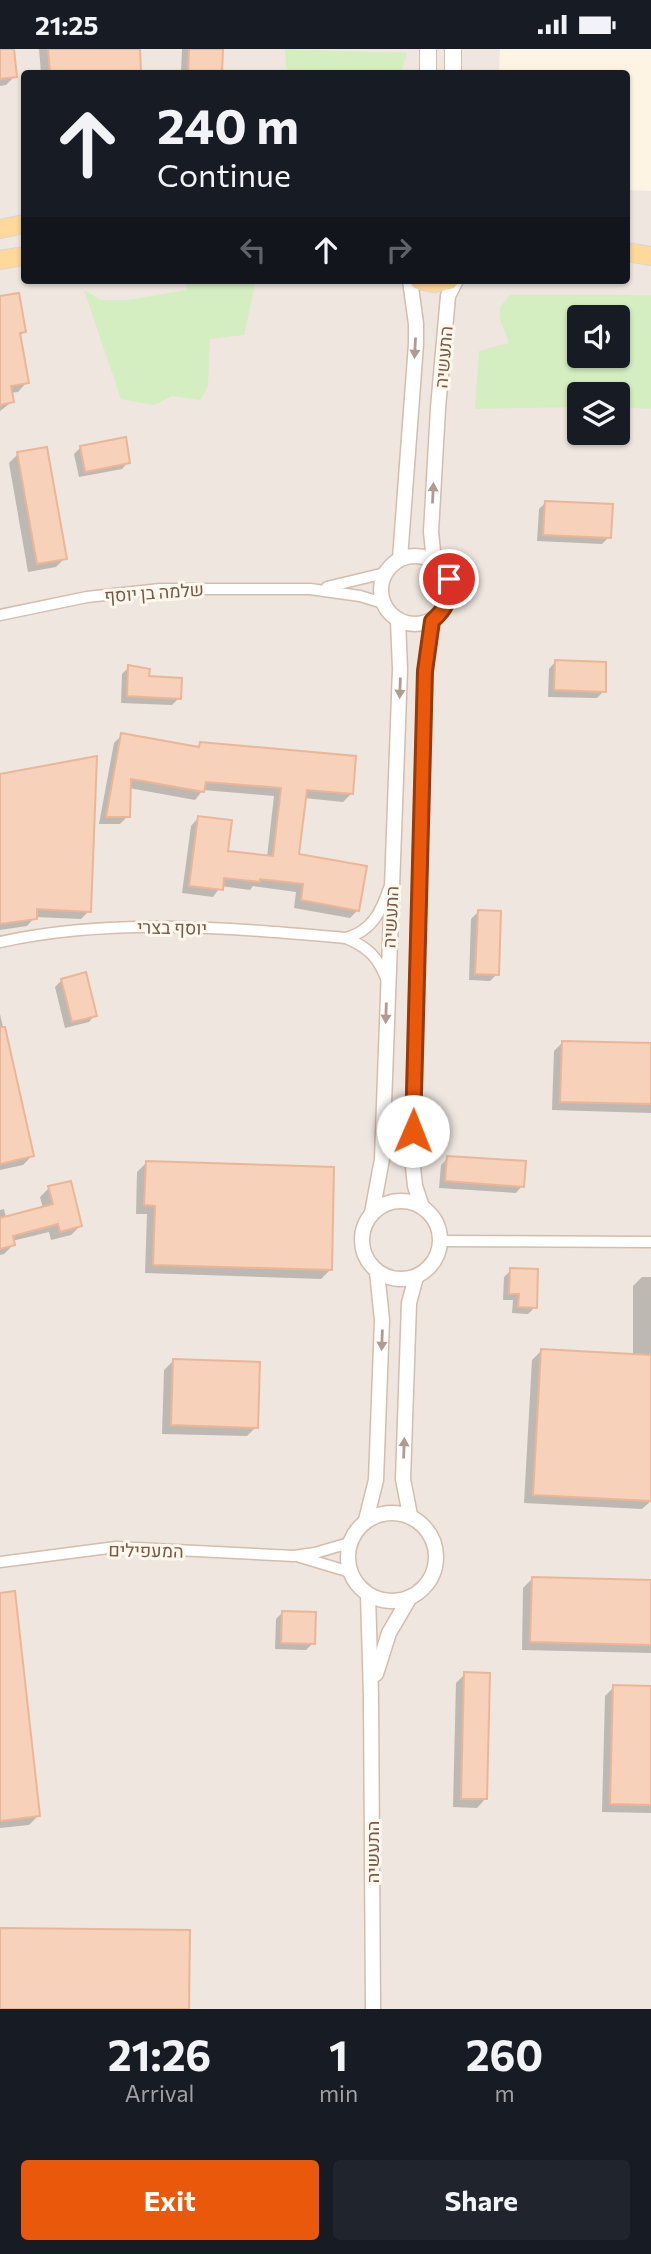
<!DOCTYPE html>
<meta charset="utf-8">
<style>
body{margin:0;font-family:Commissioner,Heebo,sans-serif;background:#20242c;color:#f1f3f6;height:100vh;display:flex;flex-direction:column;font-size:26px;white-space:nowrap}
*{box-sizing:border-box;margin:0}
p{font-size:23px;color:#9ea1a6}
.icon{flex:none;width:38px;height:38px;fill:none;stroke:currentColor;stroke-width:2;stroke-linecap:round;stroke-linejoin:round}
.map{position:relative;height:1960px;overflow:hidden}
.sheet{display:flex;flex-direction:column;background:#171b24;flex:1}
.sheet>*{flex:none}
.banner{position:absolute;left:21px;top:21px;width:609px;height:214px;border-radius:7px;box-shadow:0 2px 5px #0004;background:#171b24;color:#f1f3f6;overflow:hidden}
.controls{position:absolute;left:567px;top:256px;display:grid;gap:14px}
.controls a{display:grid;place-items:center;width:63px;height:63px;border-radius:7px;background:#171b24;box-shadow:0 2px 5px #0004;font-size:35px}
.pin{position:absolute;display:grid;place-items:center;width:60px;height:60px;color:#fff;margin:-30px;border:4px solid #fff;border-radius:50%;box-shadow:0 2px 7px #0007}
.me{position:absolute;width:77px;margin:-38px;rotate:1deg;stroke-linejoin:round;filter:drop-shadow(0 0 5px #0008)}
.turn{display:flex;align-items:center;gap:24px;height:147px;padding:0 21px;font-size:32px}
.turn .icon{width:91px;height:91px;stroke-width:2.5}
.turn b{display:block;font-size:49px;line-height:60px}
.lanes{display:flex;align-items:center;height:66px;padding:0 21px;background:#0003;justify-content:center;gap:35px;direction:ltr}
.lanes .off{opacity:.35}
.eta{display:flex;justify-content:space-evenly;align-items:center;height:119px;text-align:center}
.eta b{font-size:42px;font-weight:700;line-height:49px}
.primary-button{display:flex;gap:14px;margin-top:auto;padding:14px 21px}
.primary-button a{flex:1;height:80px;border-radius:7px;background:#ea580c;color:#fff;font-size:28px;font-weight:700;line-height:80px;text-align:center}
.primary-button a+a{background:#20242c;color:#f1f3f6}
.status{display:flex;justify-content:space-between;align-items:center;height:49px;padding:0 35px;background:#171b24;direction:ltr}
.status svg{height:19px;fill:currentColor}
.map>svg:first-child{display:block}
</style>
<div class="status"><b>21:25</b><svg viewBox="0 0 49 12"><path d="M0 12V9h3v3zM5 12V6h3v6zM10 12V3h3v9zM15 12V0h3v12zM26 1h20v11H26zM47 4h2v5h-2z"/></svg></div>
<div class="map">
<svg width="651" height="1960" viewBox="0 0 651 1960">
<rect width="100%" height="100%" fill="#fef4e4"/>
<path fill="#eee6df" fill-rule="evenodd" d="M0,0h500l-1,24h-475v207h602l1,-90 24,1v1818h-651zM579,268h39v38h-39zM579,345h39v38h-39z"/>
<g fill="#d4eec1" fill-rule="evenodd">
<path d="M285,0l122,4 -6,20h-112l-3,-7z"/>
<path d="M185,231h71l-12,55 -34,4 -2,47 -8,14 -28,-4 -18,9 -33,-6 -37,-109 17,10h28l58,-10z"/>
<path d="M510,246h141v114l-33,-2v-13h-39v13l-104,2 4,-58 30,-8 -9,-24v-12zM579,268h39v38h-39z"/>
</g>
<g fill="#0003">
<path d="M0,0h12l3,27 -9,9 -6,1z"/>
<path d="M39,0h99l1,24h-98z"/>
<path d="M182,0h39l-1,24h-39z"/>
<path d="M0,249l24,34 -5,5 8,45 -9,10 -8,1 2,9 -12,9z"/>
<path d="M81,398l47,15 -6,7 -43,8 -5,-23z"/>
<path d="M18,405l47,104 -9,9 -28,5 -19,-109z"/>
<path d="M545,454l64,34 -7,7 -65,-3 2,-32z"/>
<path d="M555,613l49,29 -7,7 -49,-1 1,-28z"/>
<path d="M129,618l18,11 32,20 -7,7 -51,-2 1,-29z"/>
<path d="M122,686l74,14 4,-5 151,50 -8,8 -39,-4 -7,58 61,54 -8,8 -56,-10 2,-16 -43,-6 -3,4 -29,-4 -8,11 -31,-4 9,-67 8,-9 27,35 41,5 7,-61 -71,-6 -8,10 -66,-12 -1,28 -8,8h-21l15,-81z"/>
<path d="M0,727l89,135 -8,8 -46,-2 -8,9 -27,4z"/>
<path d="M478,863l19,62 -7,7 -21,-1 2,-61z"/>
<path d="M62,931l33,35 -6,7 -24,6 -10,-41z"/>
<path d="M0,965l32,142 -9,9 -23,5z"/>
<path d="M563,993l88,2v69l-99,-3 2,-59z"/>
<path d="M448,1109l74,28 -6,7 -77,-5 2,-23z"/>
<path d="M146,1114l184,107 -9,9 -176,-6 2,-59h-11l1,-42z"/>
<path d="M49,1139l31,38 -9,9 -20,5 -2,-8 -37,9 1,4 -9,9 -4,1v-45l4,-1 2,9 37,-10 -3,-11z"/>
<path d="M511,1221l24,37 -7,7 -16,-1 1,-13h-10l1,-23z"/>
<path d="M642,1228h9v224l-9,8 -118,-6 8,-143 9,-9 92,4v-69z"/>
<path d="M173,1312l83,66 -9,9 -85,-2 2,-64z"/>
<path d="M532,1530l119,3v71l-129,-3 1,-62z"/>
<path d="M0,1546l38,221 -9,9 -29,3z"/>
<path d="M283,1563l30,31 -7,7 -31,-1 1,-30z"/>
<path d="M465,1625l21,124 -9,10 -24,-1 3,-124z"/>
<path d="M614,1638l37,1v125l-49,-1 3,-116z"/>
</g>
<g fill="#f7d1b9" stroke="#ebb698" stroke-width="2">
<path d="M0,0h14l3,28 -17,2z"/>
<path d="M48,0h92l1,24h-91z"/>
<path d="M189,0h34l-1,24h-34z"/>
<path d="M19,244l7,39 -6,1 9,50 -18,3 3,16 -14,3v-109z"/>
<path d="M126,388l4,26 -45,9 -5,-26z"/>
<path d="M47,398l20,112 -30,5 -20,-112z"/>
<path d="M545,452l68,3 -2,34 -68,-3z"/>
<path d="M555,611l51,2v30l-52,-2z"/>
<path d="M128,616l22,4 -1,7 33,2 -1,21 -54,-3z"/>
<path d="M121,684l78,14 1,-5 156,14 -3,38 -46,-4 -8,64 68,12 -8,45 -58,-11 2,-16 -43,-5v3l-36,-4 -1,12 -34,-4 9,-70 34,4 -4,31 45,5 8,-68 -75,-6 -2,10 -73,-13 -1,38h-24z"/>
<path d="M97,707l-6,156 -54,-3v10l-37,5v-150z"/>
<path d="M478,861l23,1 -2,64 -24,-1z"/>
<path d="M86,923l11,44 -25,6 -11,-43z"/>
<path d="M0,978h5l29,129 -34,8z"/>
<path d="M562,992l89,2v61l-91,-2z"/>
<path d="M447,1107l79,5 -2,26 -79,-6z"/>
<path d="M146,1112l188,6 -2,103 -179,-5 2,-59 -11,-1z"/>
<path d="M71,1132l11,45 -22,6 -2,-8 -45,12 2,9 -15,4v-31l53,-14 -5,-18z"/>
<path d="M510,1219l28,1 -1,39 -19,-1 1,-13h-10z"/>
<path d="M541,1300l110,6v146l-118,-6z"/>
<path d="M173,1310l87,3 -2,66 -87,-3z"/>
<path d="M532,1528l119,3v65l-121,-3z"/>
<path d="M15,1542l25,225 -40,5v-228z"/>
<path d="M282,1562l34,1 -1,32 -34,-1z"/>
<path d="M464,1623l26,1 -3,126h-26z"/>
<path d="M613,1636l38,1v119l-41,-1z"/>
<path d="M0,1879l190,2 -1,79h-189z"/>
</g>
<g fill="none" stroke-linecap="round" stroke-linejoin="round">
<g stroke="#d4bdac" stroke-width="13">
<g id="minor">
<path d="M327,538l58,-14"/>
<path d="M0,566l87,-18 73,-8h150l50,7 23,7"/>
<path d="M346,889c26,-7 35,-26 43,-50"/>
<path d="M0,893c114,-25 231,-14 346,-4 22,9 33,20 41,43"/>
<path d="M440,1192l211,1"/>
<path d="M300,1508l50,15"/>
<path d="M0,1513l116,-15 178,9 21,-3 34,-10"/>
</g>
</g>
<g stroke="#d4bdac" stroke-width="17">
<g id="tertiary">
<circle cx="415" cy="541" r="34"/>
<path d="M400,510l16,-215v-20l-6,-44"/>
<path d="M434,511l-3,-28 7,-124 10,-112 8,-16"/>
<circle cx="401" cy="1191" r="39"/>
<path d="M422,1158l-7,-21 -3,-28 13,-487 7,-51"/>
<path d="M372,1164l10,-54 18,-490 -2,-49"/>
<circle cx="392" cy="1508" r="44"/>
<path d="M410,1466l-7,-36 6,-176 7,-26"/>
<path d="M366,1471l10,-40 6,-160 -5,-48"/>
<path d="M368,1546l3,101 2,313"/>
<path d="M376,1625l13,-41 21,-36"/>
</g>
</g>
<g stroke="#d7bda9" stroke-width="18">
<g id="secondary">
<path d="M428,24v-24"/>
<path d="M453,24v-24"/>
</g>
</g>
<g stroke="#dcd4cf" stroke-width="20">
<g id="primary">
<path d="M0,180l24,-5"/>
<path d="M626,203l25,4"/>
<path d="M0,211l24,-4"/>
<path d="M419,231l15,3 15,-3"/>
</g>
</g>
<use href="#minor" stroke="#fff" stroke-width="10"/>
<use href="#tertiary" stroke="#fff" stroke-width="14"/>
<use href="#secondary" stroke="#fff" stroke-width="16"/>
<use href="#primary" stroke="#ffd89b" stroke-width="18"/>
</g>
<defs><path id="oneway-solid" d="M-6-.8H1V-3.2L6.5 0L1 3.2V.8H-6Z" transform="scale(1.75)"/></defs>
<g fill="#af9b91">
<use href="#oneway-solid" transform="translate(415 299) rotate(93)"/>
<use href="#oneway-solid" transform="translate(433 444) rotate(-87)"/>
<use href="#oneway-solid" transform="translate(400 639) rotate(92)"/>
<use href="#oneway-solid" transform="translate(386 964) rotate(92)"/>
<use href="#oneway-solid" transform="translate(382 1291) rotate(92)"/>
<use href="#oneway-solid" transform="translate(404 1399) rotate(-88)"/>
</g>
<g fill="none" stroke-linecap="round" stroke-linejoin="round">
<g stroke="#983908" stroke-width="18">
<path id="route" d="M413,1082l12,-460 7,-50c14,-12 19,-23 17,-42"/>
</g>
<use href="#route" stroke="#ea580c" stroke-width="12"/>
</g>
<g text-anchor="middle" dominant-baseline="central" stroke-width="6" stroke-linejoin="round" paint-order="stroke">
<g font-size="18" fill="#7a5847" stroke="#fff8ed">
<text transform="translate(443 308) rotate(-85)">התעשיה</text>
<text transform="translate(154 543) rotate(-4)">שלמה בן יוסף</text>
<text transform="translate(390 868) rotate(-87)">התעשיה</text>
<text transform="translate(172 878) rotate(1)">יוסף בצרי</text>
<text transform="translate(146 1501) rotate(1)">המעפילים</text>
<text transform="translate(372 1803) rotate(-90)">התעשיה</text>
</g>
</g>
</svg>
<div class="controls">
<a><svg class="icon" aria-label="sound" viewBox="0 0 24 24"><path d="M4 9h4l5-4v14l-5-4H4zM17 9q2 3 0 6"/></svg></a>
<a><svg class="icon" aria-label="layers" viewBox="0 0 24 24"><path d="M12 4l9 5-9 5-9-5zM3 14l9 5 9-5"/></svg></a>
</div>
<div class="pin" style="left:449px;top:530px;background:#d93025"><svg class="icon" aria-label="arrive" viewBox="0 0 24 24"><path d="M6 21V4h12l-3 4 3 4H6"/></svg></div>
<svg class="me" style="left:413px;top:1082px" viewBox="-20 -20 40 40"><circle r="19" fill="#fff"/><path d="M0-13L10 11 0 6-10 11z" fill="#ea580c"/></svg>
<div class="banner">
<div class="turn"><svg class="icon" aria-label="ahead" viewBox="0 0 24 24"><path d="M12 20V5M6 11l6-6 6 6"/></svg><div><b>240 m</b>Continue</div></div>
<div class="lanes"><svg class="icon off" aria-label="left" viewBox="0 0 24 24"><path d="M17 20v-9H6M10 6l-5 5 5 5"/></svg><svg class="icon" aria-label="ahead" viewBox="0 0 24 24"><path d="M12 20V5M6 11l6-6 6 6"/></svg><svg class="icon off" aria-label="right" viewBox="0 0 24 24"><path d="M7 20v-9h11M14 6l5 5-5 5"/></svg></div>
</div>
</div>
<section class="sheet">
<div class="eta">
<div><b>21:26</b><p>Arrival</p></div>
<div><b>1</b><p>min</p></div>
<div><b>260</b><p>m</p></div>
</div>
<div class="primary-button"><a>Exit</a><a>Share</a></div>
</section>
